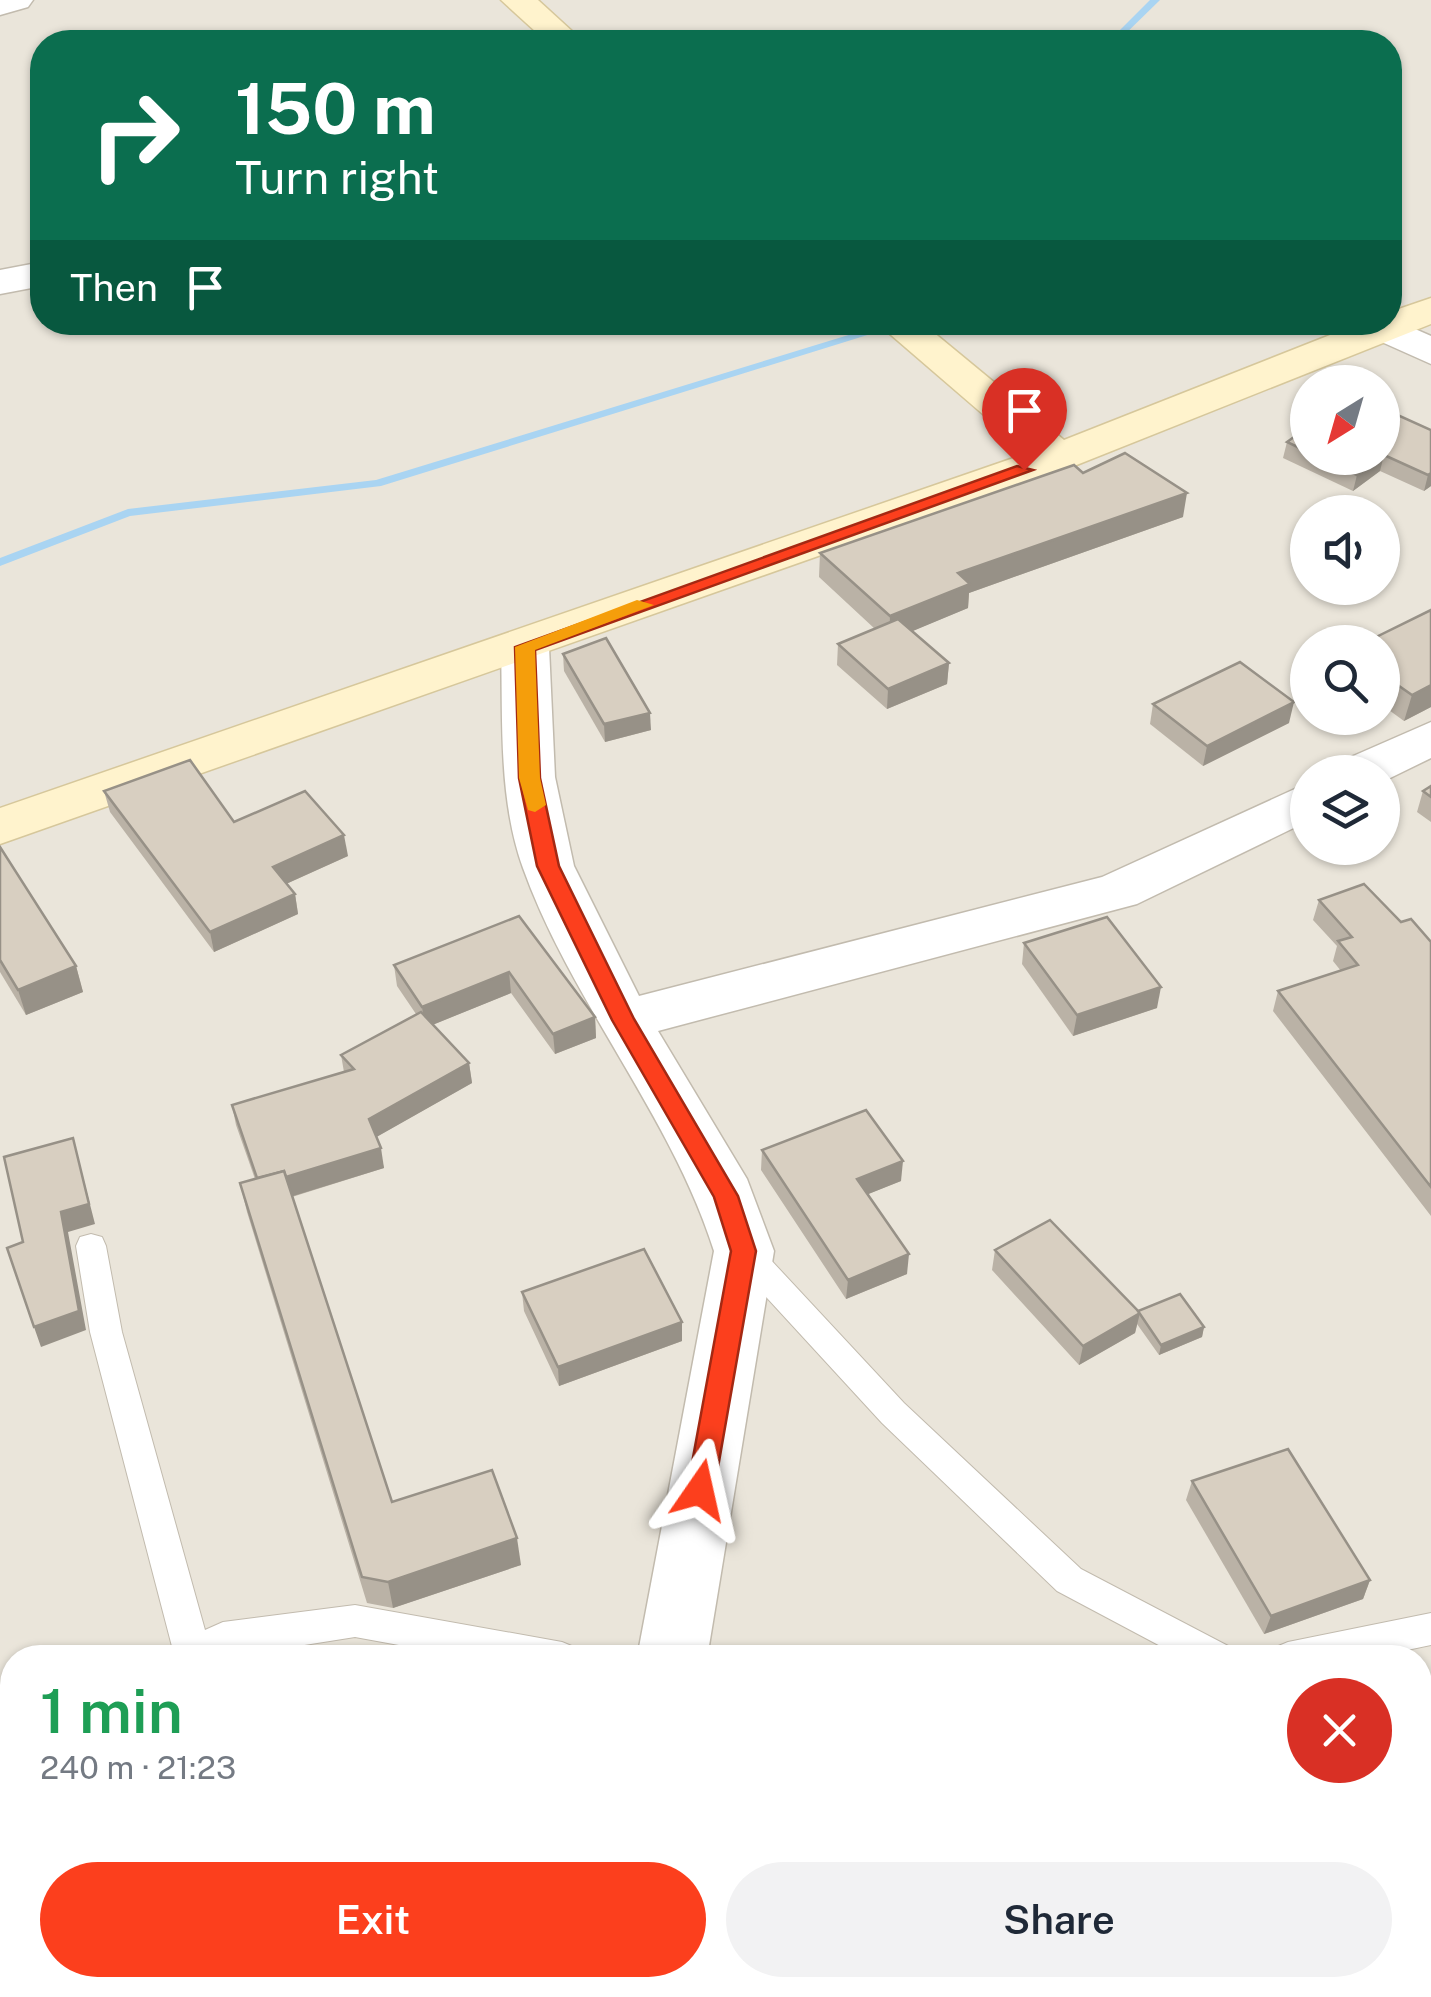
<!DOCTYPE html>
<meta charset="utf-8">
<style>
body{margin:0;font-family:"Public Sans",sans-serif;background:#f2f2f3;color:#1f2937;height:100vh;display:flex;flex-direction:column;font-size:38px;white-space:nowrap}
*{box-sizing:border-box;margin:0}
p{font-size:32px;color:#747a83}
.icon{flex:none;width:55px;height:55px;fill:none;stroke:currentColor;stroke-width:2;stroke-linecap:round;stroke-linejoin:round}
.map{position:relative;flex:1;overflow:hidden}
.panel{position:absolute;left:0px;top:1645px;width:1432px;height:352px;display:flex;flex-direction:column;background:#fff;border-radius:40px 40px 0 0;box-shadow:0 2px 8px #0004}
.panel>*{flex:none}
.top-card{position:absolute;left:30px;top:30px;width:1372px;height:305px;border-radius:40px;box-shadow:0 2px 8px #0004;background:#0b6e4f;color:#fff;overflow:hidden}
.needle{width:65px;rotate:217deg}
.tools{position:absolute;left:1290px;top:365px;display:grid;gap:20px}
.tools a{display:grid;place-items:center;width:110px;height:110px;border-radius:50%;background:#fff;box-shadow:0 2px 8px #0004;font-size:50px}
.pin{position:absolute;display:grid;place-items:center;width:85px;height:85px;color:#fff;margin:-102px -42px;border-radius:50% 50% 50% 0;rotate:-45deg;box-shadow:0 0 10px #0007}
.pin .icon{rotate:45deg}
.me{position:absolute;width:110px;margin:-55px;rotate:11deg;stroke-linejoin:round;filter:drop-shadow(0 0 8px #0008)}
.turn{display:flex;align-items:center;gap:35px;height:210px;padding:0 40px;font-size:45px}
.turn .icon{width:130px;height:130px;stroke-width:2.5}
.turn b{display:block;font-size:70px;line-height:85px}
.then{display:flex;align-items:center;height:95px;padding:0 40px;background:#0003;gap:20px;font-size:38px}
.round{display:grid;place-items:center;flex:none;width:105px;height:105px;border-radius:52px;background:#f2f2f3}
.headline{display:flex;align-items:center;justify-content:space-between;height:170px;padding:0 40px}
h1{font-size:60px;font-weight:600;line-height:75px;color:#1e9e55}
.button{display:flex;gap:20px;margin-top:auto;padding:20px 40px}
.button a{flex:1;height:115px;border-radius:60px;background:#fc3f1d;color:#fff;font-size:40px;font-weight:600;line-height:115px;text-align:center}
.button a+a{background:#f2f2f3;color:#1f2937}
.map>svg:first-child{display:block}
</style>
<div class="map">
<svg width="1431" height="1997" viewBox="0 0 1431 1997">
<rect width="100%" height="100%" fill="#f6f3ec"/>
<path fill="#eae5da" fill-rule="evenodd" d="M0,0h1431v1699l-11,2v-43h-1408v327h815l-15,12h-812zM42,42h1348v280h-1348zM1308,382h74v76h-74zM1308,512h74v76h-74zM1308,642h74v76h-74zM1308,772h74v76h-74z"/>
<path fill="#d2eab5" d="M1431,1964v33h-88l32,-12h45v-17z"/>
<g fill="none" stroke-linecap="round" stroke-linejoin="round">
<g fill="#a9d4f2" fill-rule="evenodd">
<path d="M1150,0h10l-43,42h-9z"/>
<path d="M891,322l15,1 -525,163 -251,30 -130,50v-8l128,-49 248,-29z"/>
<path d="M1431,1855v20l-11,5v-20z"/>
<path d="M1044,1985h44l-3,7 -12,5h-44l3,-7z"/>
</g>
<g stroke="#c2bbae" stroke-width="2">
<g id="lane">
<path d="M91,1234l11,3 4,9 16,86 83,298 18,-8 132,-17 207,37 12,5 5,11h-109l-115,-21 -133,21h-47l-85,-326 -14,-86 4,-9z"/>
<path d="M745,1241l11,3 148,159 177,166 149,78 5,11h-52l-126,-67 -175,-168 -148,-161 -4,-9 4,-9z"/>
<path d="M1431,1613v32l-62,13h-98l5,-11 12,-5z"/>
<path d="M230,1985h38l1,12h-38z"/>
</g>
</g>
<g stroke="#c2bbae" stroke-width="3">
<g id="street">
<path d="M0,0h33l-5,7 -28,8z"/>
<path d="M42,262v24l-42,8v-24z"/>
<path d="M1390,318l41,18v28l-56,-25 -6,-9 5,-8h16z"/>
<path d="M525,632l17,4 7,11 6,130 19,89 65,130 463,-119 206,-94v38l-171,83 -479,127 89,148 27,72 -67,407h-70l77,-407c-43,-136 -143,-249 -191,-383 -25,-69 -20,-149 -22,-221l7,-11z"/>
<path d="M1431,722v36l-49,24v-10h-45l7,-12z"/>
</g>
</g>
<g stroke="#d6c79b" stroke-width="3">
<g id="secondary">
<path d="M501,0h37l46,42h-37z"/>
<path d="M1431,298v26l-357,142 -1074,378v-36l1028,-355 -152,-131h45l143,118 299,-118h27v-10z"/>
</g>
</g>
<use href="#lane" fill="#fff" fill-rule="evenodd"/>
<use href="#street" fill="#fff" fill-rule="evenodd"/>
<use href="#secondary" fill="#fff3cd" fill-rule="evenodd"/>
</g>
<g fill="#bab2a6">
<path d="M1382,408l49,22v56l-7,5 -44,-20 -27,20 -70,-33 4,-16 21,-15v31h74z"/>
<path d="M1083,473l100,44 -214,76 -1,15 -56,23 37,32 -2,21 -60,25 -50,-44 1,-21 37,-15 -56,-52 1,-24z"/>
<path d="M1431,610v97l-27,14 -22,-16v-63z"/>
<path d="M563,654l88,76 -46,12 -41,-71z"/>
<path d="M1153,704l136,19 -86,43 -53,-42z"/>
<path d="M1431,786v36l-14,-10 6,-21z"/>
<path d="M104,791l130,31 114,34 -62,28 9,10 3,20 -84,38 -104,-140z"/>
<path d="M0,847l76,119 7,26 -57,23 -26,-43z"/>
<path d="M1319,900l82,22 30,20v274l-158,-205 5,-20 63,-20 -8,-10 4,-15 -24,-26z"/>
<path d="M519,916l76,101 1,21 -41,16 -44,-61 -79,32 37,38 3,20 -96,54 8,31 -92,29 100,305 129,63 -128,43 -26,-5 -120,-391 -7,-29 15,-4 -19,-54 -4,-20 112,-33 -3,-17 75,-41 -19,-28 -3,-21z"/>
<path d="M1024,943l133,65 -84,28 -51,-72z"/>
<path d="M762,1150l139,31 -33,13 39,80 -61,25 -85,-129z"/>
<path d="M995,1250l143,61 66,16 -2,10 -43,18 -22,-31 -2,9 -56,32 -87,-95z"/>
<path d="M522,1292l160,49 -123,45 -35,-75z"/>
<path d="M1192,1481l178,99 -7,19 -99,35 -78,-134z"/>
</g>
<g fill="#979187">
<path d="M1384,455l-4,16 -27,20 4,-16z"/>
<path d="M1431,473v13l-7,5 4,-16z"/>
<path d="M1187,493l-4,24 -214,76 -1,15 -79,33 1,-25 68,-43z"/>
<path d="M949,663l-2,21 -60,25 1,-20z"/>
<path d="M1431,685v22l-27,14 8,-26z"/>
<path d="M1294,702l-5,21 -86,43 4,-20z"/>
<path d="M650,713l1,17 -46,12 -1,-18z"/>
<path d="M344,835l4,21 -71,32 -4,-21z"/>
<path d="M295,894l3,20 -84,38 -4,-20z"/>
<path d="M76,966l7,26 -57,23 -8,-25z"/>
<path d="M509,972l2,21 -86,35 -3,-21z"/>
<path d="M1161,987l-4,21 -84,28 4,-21z"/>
<path d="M595,1017l1,21 -41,16 -2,-20z"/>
<path d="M469,1063l3,20 -99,56 -4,-20z"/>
<path d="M73,1138l22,86 -27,8 18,98 -45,17 -7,-20z"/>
<path d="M381,1148l3,20 -120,37 -4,-20z"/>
<path d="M903,1161l-2,20 -45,18 1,-20z"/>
<path d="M909,1254l-2,20 -61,25 2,-19z"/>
<path d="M1140,1313l-5,20 -56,32 4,-19z"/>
<path d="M682,1322v19l-123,45 -1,-19z"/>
<path d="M1204,1327l-2,10 -43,18 2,-10z"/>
<path d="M517,1538l4,27 -128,43 -5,-26z"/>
<path d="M1370,1580l-7,19 -99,35 7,-18z"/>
</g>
<g fill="#d8cfc1" stroke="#979187" stroke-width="2.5">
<path d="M1382,408l49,22v43l-3,2 -44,-20 -2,1z"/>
<path d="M1308,427v25l-21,-10z"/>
<path d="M1125,453l62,40 -229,80 12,11 -80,32 -70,-63 254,-88 9,8z"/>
<path d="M1320,458h60l-23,17z"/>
<path d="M1431,610v75l-19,10 -30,-21v-32h-16z"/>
<path d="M898,619l51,44 -61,26 -50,-45z"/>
<path d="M606,638l44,75 -46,11 -41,-70z"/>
<path d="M1240,662l54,40 -87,44 -54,-42z"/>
<path d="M190,760l44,62 71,-31 39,44 -71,32 22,27 -85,38 -106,-141z"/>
<path d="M1431,786v11l-8,-6z"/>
<path d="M0,847l76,119 -58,24 -18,-30z"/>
<path d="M1364,884l37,38 10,-3 20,23v245l-153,-196 80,-26 -20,-24 14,-4 -33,-37z"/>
<path d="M519,916l76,101 -42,17 -44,-62 -87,35 -28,-42z"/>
<path d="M1107,917l54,70 -84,28 -53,-72z"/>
<path d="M421,1012l48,51 -100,56 12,29 -95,29 -2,-6 -27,7 -25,-73 122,-36 -13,-14z"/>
<path d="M866,1110l37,51 -46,18 52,75 -61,26 -86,-130z"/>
<path d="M73,1138l16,66 -28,8 18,99 -45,16 -27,-79 16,-6 -19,-85z"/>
<path d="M284,1171l108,331 100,-32 25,68 -129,44 -26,-5 -122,-394z"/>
<path d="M1050,1220l90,93 -57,33 -88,-96z"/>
<path d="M644,1249l38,73 -124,45 -36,-75z"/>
<path d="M1180,1294l24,33 -43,18 -23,-34z"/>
<path d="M1288,1449l82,131 -99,36 -79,-135z"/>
</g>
<path fill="#fc3f1d" stroke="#a42913" stroke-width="2.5" d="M1017,466l16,4 -498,180 5,128 19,88 75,153 104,177 18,55 -42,239 -4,8h-19l-4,-8 44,-239 -17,-54 -102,-177 -75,-154 -18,-88 -4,-131z"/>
<path fill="#f59e0b" d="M637,600l17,5 -119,45 5,128 6,27 -11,7 -7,-2 -9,-32 -4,-131z"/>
</svg>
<div class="tools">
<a><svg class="needle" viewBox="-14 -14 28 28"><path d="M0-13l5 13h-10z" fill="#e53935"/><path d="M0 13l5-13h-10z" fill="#747a83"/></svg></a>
<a><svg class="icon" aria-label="sound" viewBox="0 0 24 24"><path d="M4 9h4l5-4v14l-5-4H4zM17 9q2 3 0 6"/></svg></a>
<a><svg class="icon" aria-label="search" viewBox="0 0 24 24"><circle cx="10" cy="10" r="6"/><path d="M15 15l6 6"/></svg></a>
<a><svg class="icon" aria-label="layers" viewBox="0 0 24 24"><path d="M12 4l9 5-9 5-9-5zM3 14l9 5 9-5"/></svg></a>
</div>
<div class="pin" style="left:1024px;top:470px;background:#d93025"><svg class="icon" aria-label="arrive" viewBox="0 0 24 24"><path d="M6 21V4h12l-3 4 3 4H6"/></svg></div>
<svg class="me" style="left:700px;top:1490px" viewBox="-20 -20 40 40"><path d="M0-17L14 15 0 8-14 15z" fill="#fc3f1d" stroke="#fff" stroke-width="4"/></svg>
<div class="top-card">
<div class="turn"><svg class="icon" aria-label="right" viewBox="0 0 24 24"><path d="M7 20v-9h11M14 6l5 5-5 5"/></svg><div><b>150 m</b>Turn right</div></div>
<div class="then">Then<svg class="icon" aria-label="arrive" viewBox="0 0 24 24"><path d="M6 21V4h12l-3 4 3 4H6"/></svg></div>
</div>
<section class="panel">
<div class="headline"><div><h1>1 min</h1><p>240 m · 21:23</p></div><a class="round" style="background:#d93025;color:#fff"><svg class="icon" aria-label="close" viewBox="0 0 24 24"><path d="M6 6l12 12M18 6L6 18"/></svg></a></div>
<div class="button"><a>Exit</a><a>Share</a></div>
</section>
</div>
